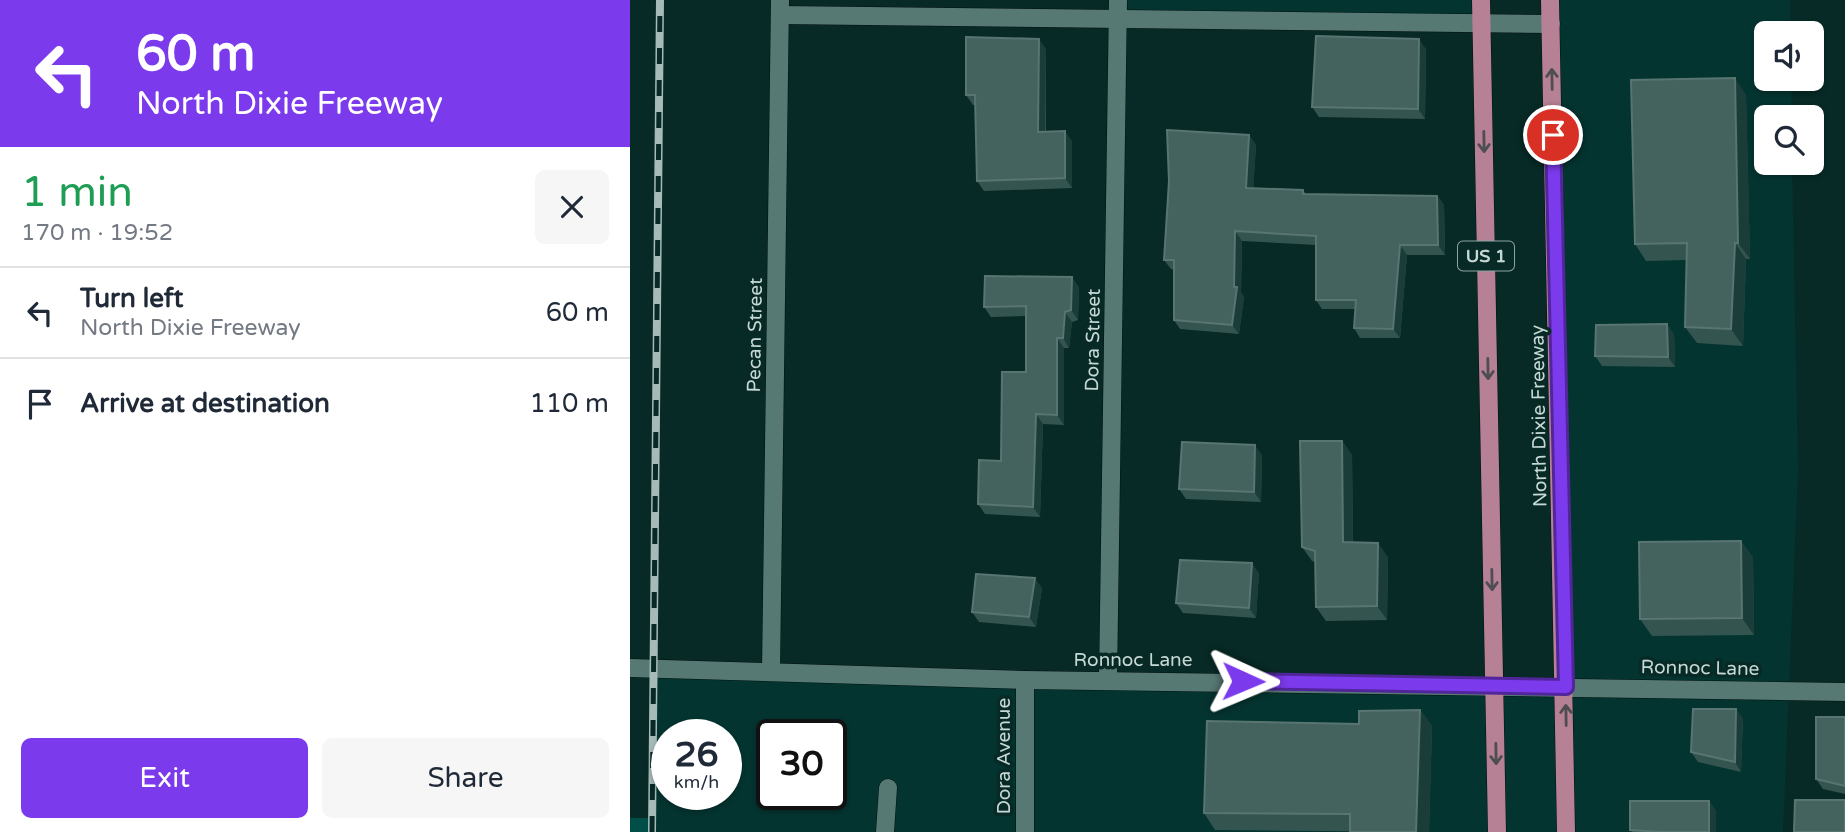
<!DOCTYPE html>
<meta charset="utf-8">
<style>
body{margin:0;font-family:"Varela Round",sans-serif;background:#f6f6f7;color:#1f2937;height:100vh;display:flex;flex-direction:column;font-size:26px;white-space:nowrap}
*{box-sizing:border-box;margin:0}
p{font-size:23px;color:#747a83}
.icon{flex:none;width:38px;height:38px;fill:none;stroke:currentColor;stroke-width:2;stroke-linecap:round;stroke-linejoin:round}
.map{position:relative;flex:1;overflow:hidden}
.drawer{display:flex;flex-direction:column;background:#fff;width:630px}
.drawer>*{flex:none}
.top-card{background:#7c3aed;color:#fff;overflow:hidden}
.buttons{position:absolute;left:1124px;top:21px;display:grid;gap:14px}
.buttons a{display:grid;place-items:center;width:70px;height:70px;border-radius:10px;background:#fff;box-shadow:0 2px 5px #0004;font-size:35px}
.speed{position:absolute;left:21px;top:719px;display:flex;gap:14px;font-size:35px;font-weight:700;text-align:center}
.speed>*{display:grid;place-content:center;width:91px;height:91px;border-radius:50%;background:#fff;box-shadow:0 2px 5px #0004;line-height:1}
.speed small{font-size:18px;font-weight:400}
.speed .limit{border:4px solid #111;border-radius:10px;background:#fff;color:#111}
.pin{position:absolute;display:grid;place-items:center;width:60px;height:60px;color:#fff;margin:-30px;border:4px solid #fff;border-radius:50%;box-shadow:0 2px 7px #0007}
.me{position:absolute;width:77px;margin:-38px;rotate:91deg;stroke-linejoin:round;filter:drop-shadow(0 0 5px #0008)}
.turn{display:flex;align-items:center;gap:24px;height:147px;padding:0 21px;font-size:32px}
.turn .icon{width:91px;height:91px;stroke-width:2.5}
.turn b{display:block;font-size:49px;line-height:60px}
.round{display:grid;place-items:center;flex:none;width:74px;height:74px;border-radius:10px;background:#f6f6f7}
.head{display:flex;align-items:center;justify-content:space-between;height:119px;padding:0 21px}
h1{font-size:42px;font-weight:600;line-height:52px;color:#1e9e55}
.button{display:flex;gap:14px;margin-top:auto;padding:14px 21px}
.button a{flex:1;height:80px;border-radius:10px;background:#7c3aed;color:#fff;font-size:28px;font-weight:600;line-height:80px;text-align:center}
.button a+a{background:#f6f6f7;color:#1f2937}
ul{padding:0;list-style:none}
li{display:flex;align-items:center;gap:21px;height:91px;padding:0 21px;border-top:2px solid #e0e1e3}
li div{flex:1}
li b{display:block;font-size:26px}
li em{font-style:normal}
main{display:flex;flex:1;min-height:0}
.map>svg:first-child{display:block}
</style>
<main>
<section class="drawer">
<div class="top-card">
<div class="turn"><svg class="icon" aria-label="left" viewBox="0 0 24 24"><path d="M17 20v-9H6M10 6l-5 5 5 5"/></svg><div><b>60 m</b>North Dixie Freeway</div></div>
</div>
<div class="head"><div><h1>1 min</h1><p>170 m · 19:52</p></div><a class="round"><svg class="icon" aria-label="close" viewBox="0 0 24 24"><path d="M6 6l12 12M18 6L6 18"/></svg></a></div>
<ul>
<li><svg class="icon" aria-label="left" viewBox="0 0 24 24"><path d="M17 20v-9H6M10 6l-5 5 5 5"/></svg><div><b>Turn left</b><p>North Dixie Freeway</p></div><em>60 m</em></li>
<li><svg class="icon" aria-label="arrive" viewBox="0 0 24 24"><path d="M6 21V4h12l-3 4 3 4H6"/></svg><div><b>Arrive at destination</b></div><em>110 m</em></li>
</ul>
<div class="button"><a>Exit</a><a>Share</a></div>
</section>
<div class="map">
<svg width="1215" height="832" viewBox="0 0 1215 832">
<rect width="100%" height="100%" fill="#072a26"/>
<g fill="#043430" fill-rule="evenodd">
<path d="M488,0h363l1,23 -364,-6z"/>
<path d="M920,0h240v33h-24v46h25l1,38h-26v46h26l6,307 -15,362h-1130l1,-164 911,18zM37,735h59v59h-59zM142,735h59v59h-59z"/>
</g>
<rect fill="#004e48" x="0" y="818" width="22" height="14"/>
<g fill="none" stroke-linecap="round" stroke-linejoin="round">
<g stroke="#00110f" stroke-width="19">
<g id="minor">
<path d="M150,15l771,9"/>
<path d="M0,668l395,12 820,12"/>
<path d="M141,671l9,-671"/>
<path d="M395,680v152"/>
<path d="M478,680l10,-680"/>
<path d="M255,832l3,-44"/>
</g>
</g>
<g stroke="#00110f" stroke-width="19">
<g id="major">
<path d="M851,0l16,832"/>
<path d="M920,0l16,832"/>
</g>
</g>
<use href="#minor" stroke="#577974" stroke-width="18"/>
<use href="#major" stroke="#b78195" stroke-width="18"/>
<g stroke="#a6bbb8" stroke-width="8">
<path id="rail" d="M22,832l8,-832"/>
</g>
<use href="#rail" stroke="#072a26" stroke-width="5" stroke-dasharray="16" stroke-linecap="butt"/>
</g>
<g fill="#345450">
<path d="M416,49v82l26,10v47l-88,3 -7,-10 -2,-76h-2l-7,-10z"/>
<path d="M796,49l-1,70 -106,-2 -7,-10z"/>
<path d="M1116,95l4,164h-4l-3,87 -46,-3 -12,-16 2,-67 -41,1 -11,-17z"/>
<path d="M619,135l7,10 -3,43 50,2 3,4 131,2 7,9 1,50h-38l-7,83h-40l-6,-10 1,-19h-33l-6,-9v-55l-74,-4 -1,51 3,5 -5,37 -59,-5 -6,-9v-50l-3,-1 -7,-9z"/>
<path d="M449,287l-1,33 -6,2 -3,26h-5v77l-21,-1 -3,93 -55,-3 -7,-10 23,-43 25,-89v-56l-35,1 -7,-10z"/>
<path d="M1044,334l1,33 -73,-1 -7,-10z"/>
<path d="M712,441l10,14 1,87 35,15 -1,63 -61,1 -10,-14 -1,-45 -3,-1 -10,-14z"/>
<path d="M632,455l-1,47 -75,-3 -7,-10z"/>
<path d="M1111,541l12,17 1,77 -102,1 -12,-17z"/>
<path d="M629,573l-3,45 -73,-5 -7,-10z"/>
<path d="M412,588l-6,39 -57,-5 -7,-10z"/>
<path d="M790,710l12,16 -3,106 -214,-2 -11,-17 155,-89z"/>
<path d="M1215,717v77l-22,-5 -7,-10z"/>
<path d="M1113,718l-2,54 -43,-10 -7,-10z"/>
<path d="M1079,801l7,10v21h-84l-2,-2z"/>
</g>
<g fill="#1b3d39">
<path d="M409,39l7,10 -1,93 -7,-10z"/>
<path d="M789,39l7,10 -1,70 -7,-10z"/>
<path d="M1105,78l11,17 4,164 -12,-16z"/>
<path d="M435,131l7,10v47l-7,-10z"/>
<path d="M619,135l7,10 -3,53 -7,-10z"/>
<path d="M807,196l7,9 1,50 -7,-10z"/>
<path d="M605,231l7,10 -1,51 3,5 -5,37 -7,-9z"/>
<path d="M1105,243l11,16 -3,87 -12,-17z"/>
<path d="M770,245l7,10 -7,83 -7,-9z"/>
<path d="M442,277l7,10 -1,33 -7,-10z"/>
<path d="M435,312l7,10 -3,26 -6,-10z"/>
<path d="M1037,324l7,10 1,33 -7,-10z"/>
<path d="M427,338l7,10v77l-7,-10z"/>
<path d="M406,414l7,10 -3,93 -7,-10z"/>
<path d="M712,441l10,14 1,101 -10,-14z"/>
<path d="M625,445l7,10 -1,47 -7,-10z"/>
<path d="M1111,541l12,17 1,77 -12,-17z"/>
<path d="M748,543l10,14 -1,63 -10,-14z"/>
<path d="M622,563l7,10 -3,45 -7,-10z"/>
<path d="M405,578l7,10 -6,39 -7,-10z"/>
<path d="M1106,709l7,9 -2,54 -6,-10z"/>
<path d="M790,710l12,16 -3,106h-13z"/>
<path d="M1079,801l7,10v21h-7z"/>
</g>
<g fill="#44625e" stroke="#587571" stroke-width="2">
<path d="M686,36l103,3 -1,70 -106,-2z"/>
<path d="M336,37l73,2 -1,93 27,-1v47l-88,3 -2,-86h-9z"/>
<path d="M1105,78l3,165h-3l-4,86 -46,-2 2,-84 -52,1 -4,-164z"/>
<path d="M537,130l82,5 -3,53 57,2v4l134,2 1,49h-38l-7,84 -39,-1 2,-28h-40v-64l-81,-5 -1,56h3l-5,38 -58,-5v-60h-10l5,-79z"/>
<path d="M355,276l87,1 -1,33 -6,2 -2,26h-6v77l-21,-1 -3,93 -55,-3 1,-44 22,1 1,-89h24v-66l-42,1z"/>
<path d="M1037,324l1,33 -73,-1 1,-31z"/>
<path d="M670,441h42l1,101 35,1 -1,63 -61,1 -1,-56 -13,-4z"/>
<path d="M552,442l73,3 -1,47 -75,-3z"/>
<path d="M1111,541l1,77 -102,1 -1,-77z"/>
<path d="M550,560l72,3 -3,45 -73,-5z"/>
<path d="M346,574l59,4 -6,39 -57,-5z"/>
<path d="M1063,709h43l-1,53 -44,-10z"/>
<path d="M790,710l-4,122h-66v-18l-146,-1 3,-92 152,3v-13z"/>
<path d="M1186,717h29v69l-29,-7z"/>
<path d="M1165,800h50v32h-51z"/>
<path d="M1000,801h79v31h-49l-30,-2z"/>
</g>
<defs><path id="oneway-shaft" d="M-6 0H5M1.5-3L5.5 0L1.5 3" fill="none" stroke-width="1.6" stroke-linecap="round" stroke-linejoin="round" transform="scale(1.75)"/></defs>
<g stroke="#4d4d52">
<use href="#oneway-shaft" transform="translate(922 79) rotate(-91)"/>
<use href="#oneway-shaft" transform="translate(854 142) rotate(89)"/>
<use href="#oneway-shaft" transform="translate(858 369) rotate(89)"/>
<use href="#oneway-shaft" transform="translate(862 580) rotate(89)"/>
<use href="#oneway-shaft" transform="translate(936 715) rotate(-91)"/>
<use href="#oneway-shaft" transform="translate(866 754) rotate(89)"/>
</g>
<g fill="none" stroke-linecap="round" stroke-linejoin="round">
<g stroke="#51269a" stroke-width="18">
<path id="route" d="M613,681l323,6 -13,-552"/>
</g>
<use href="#route" stroke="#7c3aed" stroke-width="12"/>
</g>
<g text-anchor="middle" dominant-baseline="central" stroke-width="7" stroke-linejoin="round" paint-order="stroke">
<rect fill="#072a26" stroke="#8da4a0" stroke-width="2" x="828" y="241.5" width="56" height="29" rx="5"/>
<g font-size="18" font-weight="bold" fill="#c6d8d5">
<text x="856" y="256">US 1</text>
</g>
<g font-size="19" fill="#c6d8d5" stroke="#072a26">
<text transform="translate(125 335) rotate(-89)">Pecan Street</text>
<text transform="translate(463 340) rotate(-89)">Dora Street</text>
<text transform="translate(909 416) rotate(-91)">North Dixie Freeway</text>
<text x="503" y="660">Ronnoc Lane</text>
<text transform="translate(1070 668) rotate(1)">Ronnoc Lane</text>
<text transform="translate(374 756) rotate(-90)">Dora Avenue</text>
</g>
</g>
</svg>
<div class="buttons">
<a><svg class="icon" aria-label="sound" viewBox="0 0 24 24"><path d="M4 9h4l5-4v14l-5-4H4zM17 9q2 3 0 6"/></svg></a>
<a><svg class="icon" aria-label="search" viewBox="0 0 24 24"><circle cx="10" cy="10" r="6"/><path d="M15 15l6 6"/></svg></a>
</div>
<div class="speed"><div>26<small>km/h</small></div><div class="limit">30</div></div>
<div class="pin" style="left:923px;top:135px;background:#d93025"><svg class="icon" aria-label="arrive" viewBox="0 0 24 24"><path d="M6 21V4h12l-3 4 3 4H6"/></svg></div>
<svg class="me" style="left:613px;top:681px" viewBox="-20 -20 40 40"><path d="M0-17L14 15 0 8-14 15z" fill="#7c3aed" stroke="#fff" stroke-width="4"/></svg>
</div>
</main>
